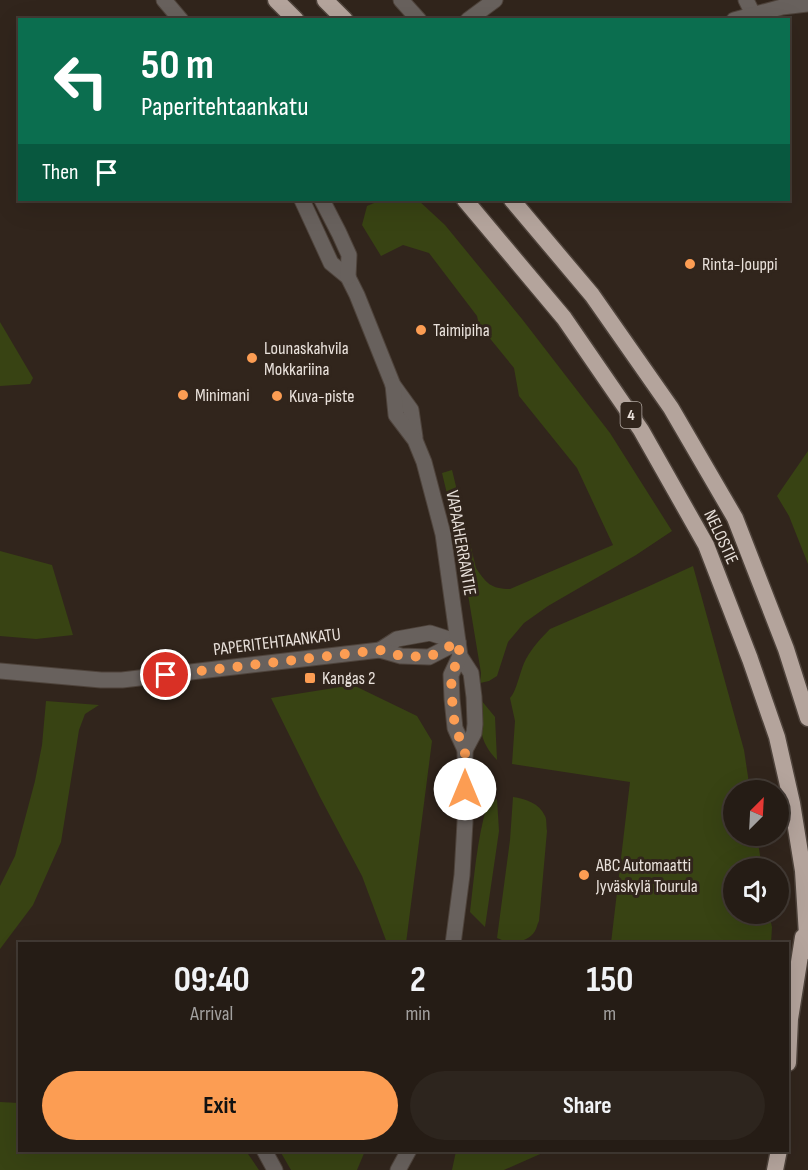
<!DOCTYPE html>
<meta charset="utf-8">
<style>
body{margin:0;font-family:"Sofia Sans Condensed",sans-serif;background:#2d251e;color:#f1f3f6;height:100vh;display:flex;flex-direction:column;font-size:22px;white-space:nowrap}
*{box-sizing:border-box;margin:0}
p{font-size:20px;color:#a3a1a0}
.icon{flex:none;width:33px;height:33px;fill:none;stroke:currentColor;stroke-width:2;stroke-linecap:round;stroke-linejoin:round}
.map{position:relative;flex:1;overflow:hidden}
.panel{position:absolute;left:18px;top:942px;width:771px;height:210px;display:flex;flex-direction:column;background:#251c15;border-radius:0px;box-shadow:0 6px 24px #0002,0 0 0 2px #423a34}
.panel>*{flex:none}
.top-card{position:absolute;left:18px;top:18px;width:772px;height:183px;border-radius:0px;box-shadow:0 6px 24px #0002,0 0 0 2px #423a34;background:#0b6e4f;color:#fff;overflow:hidden}
.needle{width:39px;rotate:24deg}
.buttons{position:absolute;left:723px;top:780px;display:grid;gap:12px}
.buttons a{display:grid;place-items:center;width:66px;height:66px;border-radius:50%;background:#251c15;box-shadow:0 6px 24px #0002,0 0 0 2px #423a34;font-size:30px}
.pin{position:absolute;display:grid;place-items:center;width:51px;height:51px;color:#fff;margin:-26px;border:3px solid #fff;border-radius:50%;box-shadow:0 2px 6px #0007}
.me{position:absolute;width:66px;margin:-33px;rotate:0deg;stroke-linejoin:round;filter:drop-shadow(0 0 4px #0008)}
.turn{display:flex;align-items:center;gap:21px;height:126px;padding:0 24px;font-size:27px}
.turn .icon{width:78px;height:78px;stroke-width:2.5}
.turn b{display:block;font-size:42px;line-height:51px}
.then{display:flex;align-items:center;height:57px;padding:0 24px;background:#0003;gap:12px;font-size:22px}
.eta{display:flex;justify-content:space-evenly;align-items:center;height:102px;text-align:center}
.eta b{font-size:36px;font-weight:700;line-height:42px}
.button{display:flex;gap:12px;margin-top:auto;padding:12px 24px}
.button a{flex:1;height:69px;border-radius:36px;background:#fc9d53;color:#111;font-size:24px;font-weight:700;line-height:69px;text-align:center}
.button a+a{background:#2d251e;color:#f1f3f6}
.map>svg:first-child{display:block}
</style>
<div class="map">
<svg width="808" height="1170" viewBox="0 0 808 1170">
<rect width="100%" height="100%" fill="#31251c"/>
<g fill="#384313">
<path d="M381,200h37l27,25 77,94 88,114 62,98 -36,24 -88,51 -24,17 -16,19 -11,34 -8,5 -9,2 1,-10 -20,-121 -19,-79 10,-3 24,98c10,15 15,21 34,21l103,-44 -36,-77 -58,-72 -5,-28 -35,-43 -2,-9 -48,-63 -26,-8 -22,11 -19,-31 5,-19z"/>
<path d="M0,322l33,56 -3,6 -30,2z"/>
<path d="M808,451v113l-19,-48 -12,-20z"/>
<path d="M0,551l52,14 21,70 -37,4 -36,-3z"/>
<path d="M693,566l51,184 6,40h-16v46h23l5,32h-28v46h35l3,13 -1,16h-160l19,-161 -118,-18 3,-43 -5,-23c7,-7 10,-28 16,-39 6,-11 15,-21 24,-30l95,-41z"/>
<path d="M353,685l64,31 15,25 -26,202h-19l-25,-67 -42,-79 -49,-99z"/>
<path d="M481,700l14,17 2,43c-19,-20 -17,-34 -16,-60z"/>
<path d="M46,701l53,4 -14,9 -6,16 -18,112 -28,63 -33,44v-63l15,-30 20,-75 7,-36z"/>
<path d="M513,797c13,2 26,6 32,19 2,4 1,10 2,15l-8,90c-2,3 -2,7 -4,10 -8,13 -26,13 -38,7l13,-98z"/>
<path d="M497,799l2,32 -14,96 -15,-15c4,-35 7,-72 17,-107z"/>
<path d="M0,1102l19,1 1,47 226,1 13,19h-259z"/>
<path d="M280,1151h85l-8,19h-66z"/>
<path d="M456,1151v-1l91,1 -43,19h-52z"/>
</g>
<g fill="none" stroke-linecap="round" stroke-linejoin="round">
<g stroke="#4e433b" stroke-width="17">
<g id="minor">
<path d="M401,0l18,20"/>
<path d="M746,0l7,14"/>
<path d="M468,20l27,-20"/>
<path d="M380,650l17,-11 33,-6 28,9"/>
<path d="M0,671l101,9h21l258,-30 21,6 28,1 29,-15"/>
<path d="M264,1150l11,20"/>
</g>
</g>
<g stroke="#4e433b" stroke-width="17">
<g id="tertiary">
<path d="M164,0l17,20"/>
<path d="M734,20l48,-13 26,-3"/>
<path d="M302,200l29,63 17,14 9,18 36,90 18,25 4,27"/>
<path d="M322,200l17,33 10,22 -1,22"/>
<path d="M393,385l3,30 19,25 9,22 19,72 17,122 11,17 3,24 1,27 -1,9 -9,17"/>
<path d="M453,944l9,-69 3,-53v-72l-10,-22 -3,-29 -1,-24 9,-19"/>
<path d="M398,1170l11,-20"/>
</g>
</g>
<g stroke="#4e433b" stroke-width="19">
<g id="trunk">
<path d="M276,0l20,20"/>
<path d="M325,0l20,20"/>
<path d="M465,200l99,118 77,112 65,115 44,114 27,78 15,66 11,68 5,80"/>
<path d="M512,200l80,95 79,113 64,110 51,131 22,69"/>
<path d="M788,1063l2,-44 13,-82"/>
<path d="M775,1170l4,-20"/>
</g>
</g>
<use href="#minor" stroke="#68615d" stroke-width="15"/>
<use href="#tertiary" stroke="#68615d" stroke-width="15"/>
<use href="#trunk" stroke="#b4a49c" stroke-width="16"/>
</g>
<g fill="none" stroke-linecap="round" stroke-linejoin="round">
<path stroke="#fc9d53" stroke-width="10" stroke-dasharray="0 18" d="M166,675l214,-25 21,6 28,1 29,-15 2,14 -9,19 1,24 3,29 10,22v39"/>
</g>
<g fill="#fc9d53" stroke="#31251c" stroke-width="2">
<circle cx="690" cy="264" r="6"/>
<circle cx="421" cy="330" r="6"/>
<circle cx="252" cy="358" r="6"/>
<circle cx="183" cy="395" r="6"/>
<circle cx="277" cy="396" r="6"/>
<rect x="304" y="672" width="12" height="12" rx="3"/>
<circle cx="584" cy="875" r="6"/>
</g>
<g text-anchor="middle" dominant-baseline="central" stroke-width="6" stroke-linejoin="round" paint-order="stroke">
<rect fill="#31251c" stroke="#b2a9a2" stroke-width="1.5" x="620.5" y="402" width="21" height="26" rx="4.5"/>
<g font-size="16" font-weight="bold" fill="#e9e1db">
<text x="631" y="415">4</text>
</g>
<g font-size="18" fill="#e9e1db" stroke="#31251c" text-anchor="start">
<text x="702" y="264">Rinta-Jouppi</text>
<text x="433" y="330">Taimipiha</text>
<text x="264" y="348">Lounaskahvila<tspan x="264" dy="21">Mokkariina</tspan></text>
<text x="195" y="395">Minimani</text>
<text x="289" y="396">Kuva-piste</text>
<text x="322" y="678">Kangas 2</text>
<text x="596" y="865">ABC Automaatti<tspan x="596" dy="21">Jyväskylä Tourula</tspan></text>
</g>
<g font-size="18" fill="#e9e1db" stroke="#31251c">
<text transform="translate(721 537) rotate(65)">NELOSTIE</text>
<text transform="translate(461 543) rotate(80)">VAPAAHERRANTIE</text>
<text transform="translate(277 642) rotate(-7)">PAPERITEHTAANKATU</text>
</g>
</g>
</svg>
<div class="buttons">
<a><svg class="needle" viewBox="-14 -14 28 28"><path d="M0-13l5 13h-10z" fill="#e53935"/><path d="M0 13l5-13h-10z" fill="#a3a1a0"/></svg></a>
<a><svg class="icon" aria-label="sound" viewBox="0 0 24 24"><path d="M4 9h4l5-4v14l-5-4H4zM17 9q2 3 0 6"/></svg></a>
</div>
<div class="pin" style="left:166px;top:675px;background:#d93025"><svg class="icon" aria-label="arrive" viewBox="0 0 24 24"><path d="M6 21V4h12l-3 4 3 4H6"/></svg></div>
<svg class="me" style="left:465px;top:789px" viewBox="-20 -20 40 40"><circle r="19" fill="#fff"/><path d="M0-13L10 11 0 6-10 11z" fill="#fc9d53"/></svg>
<div class="top-card">
<div class="turn"><svg class="icon" aria-label="left" viewBox="0 0 24 24"><path d="M17 20v-9H6M10 6l-5 5 5 5"/></svg><div><b>50 m</b>Paperitehtaankatu</div></div>
<div class="then">Then<svg class="icon" aria-label="arrive" viewBox="0 0 24 24"><path d="M6 21V4h12l-3 4 3 4H6"/></svg></div>
</div>
<section class="panel">
<div class="eta">
<div><b>09:40</b><p>Arrival</p></div>
<div><b>2</b><p>min</p></div>
<div><b>150</b><p>m</p></div>
</div>
<div class="button"><a>Exit</a><a>Share</a></div>
</section>
</div>
